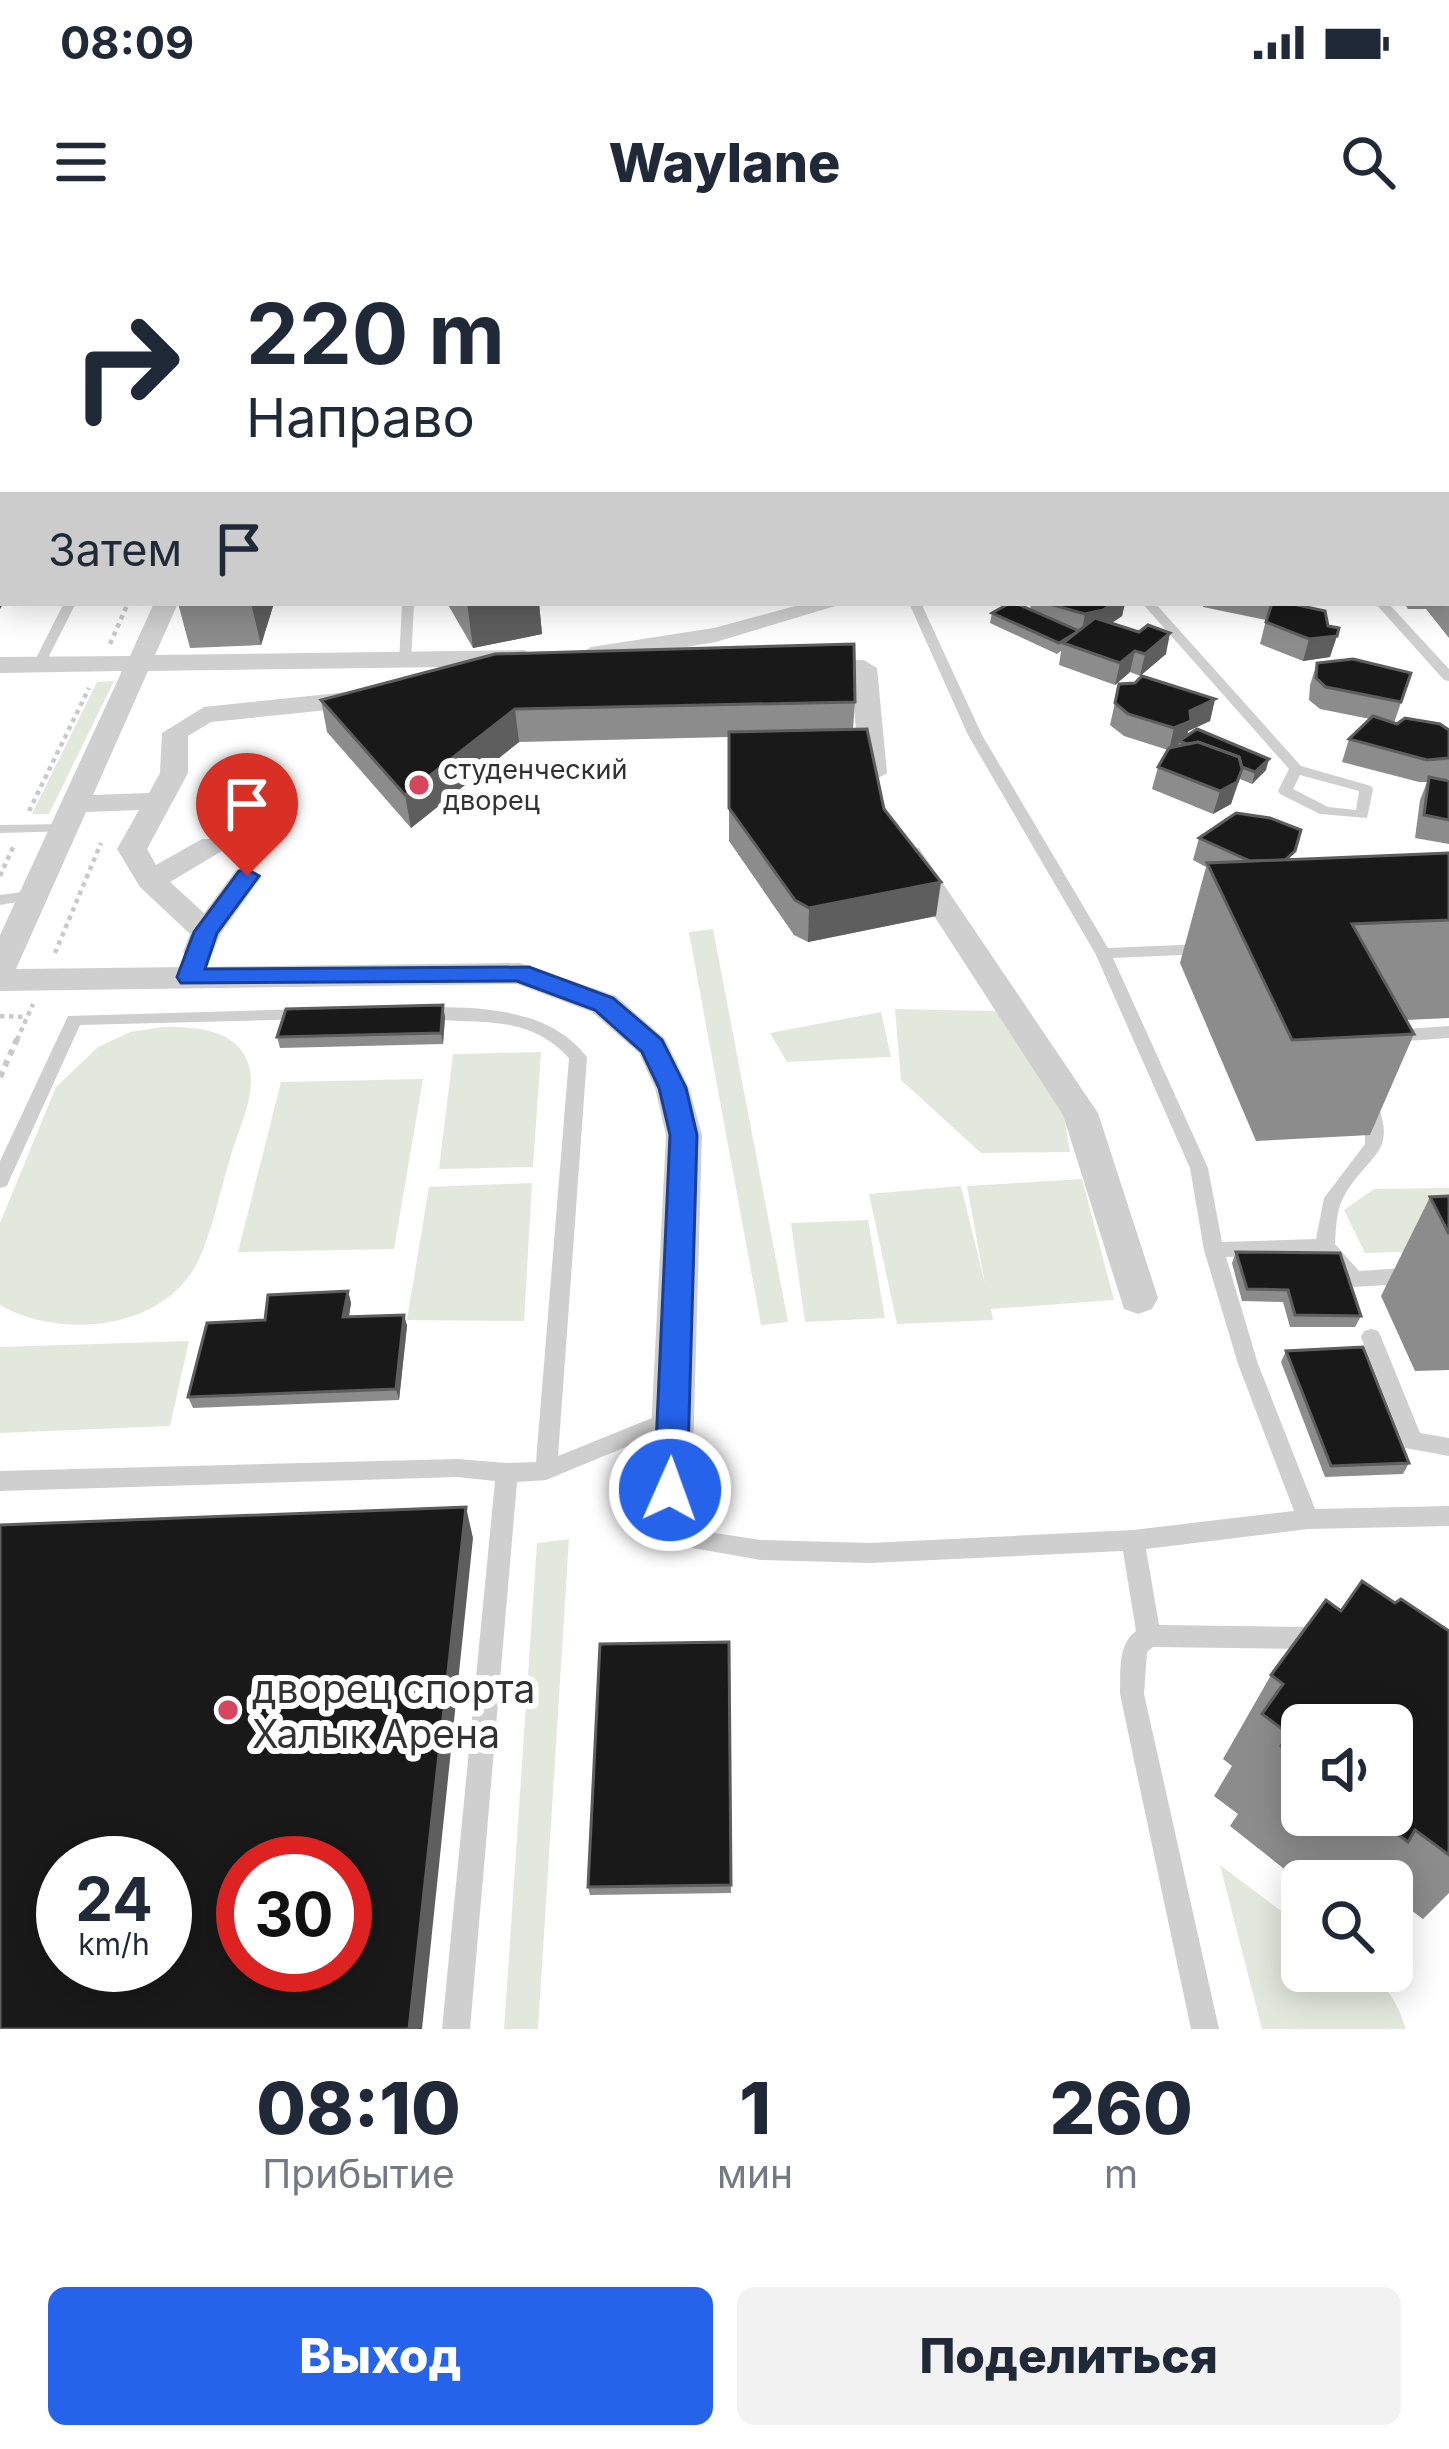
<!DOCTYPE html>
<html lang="ru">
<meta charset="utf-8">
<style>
body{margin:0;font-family:Inter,sans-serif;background:#f2f2f3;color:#1f2937;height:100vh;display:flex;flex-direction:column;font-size:45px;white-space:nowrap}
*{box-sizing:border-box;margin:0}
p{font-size:39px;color:#747a83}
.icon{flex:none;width:66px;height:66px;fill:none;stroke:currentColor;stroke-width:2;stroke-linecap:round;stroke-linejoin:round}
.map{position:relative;height:1789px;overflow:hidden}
.sheet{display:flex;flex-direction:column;background:#fff;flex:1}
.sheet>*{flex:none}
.banner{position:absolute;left:0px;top:0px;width:1449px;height:366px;box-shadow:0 6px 30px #0003;background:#fff;color:#1f2937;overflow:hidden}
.controls{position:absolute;left:1281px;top:1464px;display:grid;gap:24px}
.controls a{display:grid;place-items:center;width:132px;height:132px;border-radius:18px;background:#fff;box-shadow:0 6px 30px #0003;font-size:60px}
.speed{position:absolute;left:36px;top:1596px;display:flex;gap:24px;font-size:60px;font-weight:700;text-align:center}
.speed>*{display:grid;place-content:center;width:156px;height:156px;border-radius:50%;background:#fff;box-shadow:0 6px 30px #0003;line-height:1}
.speed small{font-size:30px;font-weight:400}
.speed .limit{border:18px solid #d22;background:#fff;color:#111}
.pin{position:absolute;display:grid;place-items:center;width:102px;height:102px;color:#fff;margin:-123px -51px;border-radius:50% 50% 50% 0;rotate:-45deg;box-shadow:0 0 12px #0007}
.pin .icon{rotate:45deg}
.me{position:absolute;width:132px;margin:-66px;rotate:2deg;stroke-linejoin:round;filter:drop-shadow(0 0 9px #0008)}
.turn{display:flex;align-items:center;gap:42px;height:252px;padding:0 48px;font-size:54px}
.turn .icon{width:156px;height:156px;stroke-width:2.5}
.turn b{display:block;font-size:84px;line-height:102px}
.then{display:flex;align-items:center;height:114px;padding:0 48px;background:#0003;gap:24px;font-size:45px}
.eta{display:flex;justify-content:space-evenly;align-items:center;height:204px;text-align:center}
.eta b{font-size:72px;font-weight:800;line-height:84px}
.button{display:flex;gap:24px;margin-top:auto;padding:24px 48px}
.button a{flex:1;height:138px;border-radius:18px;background:#2563eb;color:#fff;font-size:48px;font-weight:800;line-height:138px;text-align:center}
.button a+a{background:#f2f2f3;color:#1f2937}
.status{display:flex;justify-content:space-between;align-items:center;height:84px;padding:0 60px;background:#fff;direction:ltr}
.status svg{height:33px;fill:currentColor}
header{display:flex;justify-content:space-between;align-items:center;height:156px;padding:0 48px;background:#fff;font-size:54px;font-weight:800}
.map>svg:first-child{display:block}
</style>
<div class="status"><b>08:09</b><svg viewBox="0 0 49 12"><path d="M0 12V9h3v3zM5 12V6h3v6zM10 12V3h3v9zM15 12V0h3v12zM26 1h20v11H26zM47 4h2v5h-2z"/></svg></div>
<header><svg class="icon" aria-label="menu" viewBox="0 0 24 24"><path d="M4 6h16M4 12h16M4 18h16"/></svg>Waylane<svg class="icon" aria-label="search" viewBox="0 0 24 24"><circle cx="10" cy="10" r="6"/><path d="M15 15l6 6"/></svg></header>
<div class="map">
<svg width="1449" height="1789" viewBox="0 0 1449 1789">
<rect width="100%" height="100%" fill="#fff"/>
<g fill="#e3e8dc">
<path d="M114,441l-65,133h-17l65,-132z"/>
<path d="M713,689l75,393 -27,3 -72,-393z"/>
<path d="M895,769l102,2 67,105 6,36 -89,1 -80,-73z"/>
<path d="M881,772l10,45 -104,5 -17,-29z"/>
<path d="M163,787c27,0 68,1 82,29 16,30 -4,66 -13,96 -11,34 -18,73 -32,105 -32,74 -140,83 -200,48v-82l56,-136 42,-40 32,-15z"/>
<path d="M541,812l-8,115 -94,2 14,-115z"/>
<path d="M423,839l-29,170 -156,3 43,-170z"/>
<path d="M1082,939l32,121 -123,9 2,11 -96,4 -28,-130 92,-8 24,98 -18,-98z"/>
<path d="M532,943l-8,138 -117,-1 22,-133z"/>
<path d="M1449,948v45l-19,18 -65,2 -21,-43 30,-21z"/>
<path d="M868,980l17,98 -80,4 -14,-99z"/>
<path d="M189,1101l-19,85 -170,7v-86z"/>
<path d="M569,1299l-31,490h-34l33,-486z"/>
<path d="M1220,1625l82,62v44c56,0 86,-2 104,58h-144z"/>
</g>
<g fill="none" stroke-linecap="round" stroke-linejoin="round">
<g stroke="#c9c9c9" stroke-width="4.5" stroke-dasharray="4.5 4.5" stroke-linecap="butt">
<path d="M110,404l18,-41"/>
<path d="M29,571l60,-123"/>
<path d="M0,636l14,-31"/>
<path d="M55,713l46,-110"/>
<path d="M0,776l26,1"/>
<path d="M17,800l16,-36"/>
</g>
<path stroke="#c9c9c9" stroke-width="6" stroke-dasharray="6 6" stroke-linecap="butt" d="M0,837l18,-40"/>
<path stroke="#c9c9c9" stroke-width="8" stroke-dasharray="8 8" stroke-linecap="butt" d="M631,1285l2,-28"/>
<g fill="#cfcfcf" fill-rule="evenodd">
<path d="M833,0h8l2,3h-8z"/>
<path d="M1446,65l3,1v7l-3,-1z"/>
<path d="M1449,80v6l-3,1v-6z"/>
<path d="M1446,152l3,1v6l-3,-1z"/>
<path d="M64,363h12l-31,61 -10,3 -2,-3z"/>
<path d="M402,363h12l-3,59 -6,4 -6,-4z"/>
<path d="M909,363h12l61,132 126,213 96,-4 8,5 -8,5 -91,4 95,210 14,74 94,-3 8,-41 41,-54v-26l-7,-20 9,-6 6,2c28,60 -4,58 -29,102 -8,15 -8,32 -9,48l24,27 90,-6v16l-95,6 -7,-3 -27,-30 -94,3 32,107 57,145 134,-3v20l-141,3 -162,20 13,76 159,2 8,3 4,8 -4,8 -8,3 -165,-2 -6,5 -3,42 75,335h-28l-71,-335c1,-22 -3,-49 16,-63l-13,-80 -253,12 -109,-3 -80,-14c-13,-17 -25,-42 -19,-63l8,-3 8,3 10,37 7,10 66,10 109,3 263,-13 161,-19 -56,-147 -34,-114 -14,-82 -95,-215 -127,-218z"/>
<path d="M1142,363h13l146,163 70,20 2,3 -6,29 -47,-4 -40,-20 -2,-3 11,-22zM1300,535l59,16 -3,19 -28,-3 -35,-18z"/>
<path d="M1375,363h13l61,66v12l-5,-1z"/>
<path d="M66,584l7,4 -2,3 -71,2v-8z"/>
<path d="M36,650l8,5 -3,3 -41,7v-10z"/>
<path d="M424,767c57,0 125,1 163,50l-29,399 114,-46 7,3 4,6 -4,6 -133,55 -29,2 -47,547h-28l53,-548 -38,-4 -457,14v-20l457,-12 50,4 29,-1 33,-404c-45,-48 -94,-31 -151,-41l-2,-4 2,-4z"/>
<path d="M306,769l8,6 -2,4 -232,6 -71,156 -2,5 -7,2v-27l68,-145z"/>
<path d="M1449,786v12l-56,4 -8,-6 8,-6z"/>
<path d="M1371,1089l7,2 3,6 39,96 29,5v18l-44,-8 -44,-111 3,-6z"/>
</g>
<g fill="#cfcfcf" fill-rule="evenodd">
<path d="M3,53v11l-3,1v-11z"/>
<path d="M154,363h24l-23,52 369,-5 13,8 -13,8 -376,5 -55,124 56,-2 11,-20 2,-40 42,-26 163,-17 13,8 -13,8 -156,16 -23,14v37l-41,76 9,16 46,-26h20l5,6 -5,6 -52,31 34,31 32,-43 11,-3 15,9 -41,57 -11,26h-22l-5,-7 7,-18 -50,-47 -23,-38 22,-39 -53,2 -70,157 504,-6 96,33 49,43 24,49 13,47 -10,355 -6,14 -16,5 -16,-5 -6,-14 18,-355 -11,-47 -16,-35 -47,-41 -75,-28 -517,7v-56l122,-264 -122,2v-16l130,-1z"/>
<path d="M806,363h39l-129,39 -125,21 -13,-8 13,-8 123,-19z"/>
<path d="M864,420l13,8 10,105 -14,8 -14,-8 -7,-97 -43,1 -13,-8 13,-8z"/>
<path d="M909,605l10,3 179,265 60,185 -6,11 -14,5 -14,-5 -61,-194 -169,-261z"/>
</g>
<g fill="#bcbcbc" fill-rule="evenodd">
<rect x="0" y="19" width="3" height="15"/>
<path d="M1446,179l3,1v18l-3,-1z"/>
</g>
</g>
<g fill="#8c8c8c" fill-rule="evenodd">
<path d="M92,0h205v3h-174l-1,-2 -26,2z"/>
<path d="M313,0h182v3h-181z"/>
<path d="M501,0h69v3h-68z"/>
<rect x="785" y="0" width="29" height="3"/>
<rect x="973" y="0" width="53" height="3"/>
<path d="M1424,0h25v10l-3,-2v-5h-14z"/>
<rect x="0" y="100" width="3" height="118"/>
<path d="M1446,221l3,3v174l-23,-29h-18l-4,-6h42z"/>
<path d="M178,363h96l-13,42 -71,3z"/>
<path d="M447,363h92l3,31 -69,14z"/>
<path d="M1031,363h94l-3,13 -10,7 54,31 -26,22 -10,-4 -15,13 -56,-20 2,-14 -4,3 -67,-31 2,-10 38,-3z"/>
<path d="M1203,363h96l-4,2 35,52 -27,4 -43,-17 6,-24 -63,-13z"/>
<path d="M1317,423l94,10 -17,50 55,7v49l-7,1 7,1v63l-34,-6 5,-38 7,-18h-8l-77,-20 7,-23 21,-20 -50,-10 -11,-9 1,-15z"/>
<path d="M1119,444l96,15 -5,22 -22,10v4l78,35 -14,14 -12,-5 -9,25 -18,10 -61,-25 6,-22 10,-17 -44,-14 -14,-11z"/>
<path d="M321,460l534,2 -2,27 31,80 52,107 -128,26 -14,-7 -65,-94v-104l-210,5 -108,86 -84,-96z"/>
<path d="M1199,598l94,21 156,-6v165l-43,2 8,14 -44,101 -114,6 -76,-178 26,-96 -13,-7z"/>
<path d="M445,777l-2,27 -163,4 -3,-11z"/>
<path d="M1449,956v174l-34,1 -34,-75 49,-99z"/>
<path d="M1236,1012l125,64 -6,11h-65l-7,-25 -41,-1 -10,-38z"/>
<path d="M348,1051l3,12 -2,13 55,-1 3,11 -8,74 -206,8 -5,-11 77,-77z"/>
<path d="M1286,1111l123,112 -6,11 -78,3 -44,-115z"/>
<path d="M1395,1363l54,28v262l-26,26 -19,-14 -12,12v-36h-90v2l-72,-57 8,-12 -24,-18 18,-30 -9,-7 48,-84 70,-64zM1302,1485l90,90h-90z"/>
<path d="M729,1402l2,251 -141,2 -2,-8z"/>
</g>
<g fill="#5e5e5e">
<path d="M98,0h24v1l-24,2z"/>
<rect x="587" y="0" width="179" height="3"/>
<path d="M3,252l1,111 -4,6v-113z"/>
<path d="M251,363h23l-13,42z"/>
<path d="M467,363h72l3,31 -69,14z"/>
<path d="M1114,363h11l-3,13 -23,15 -18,4 4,-21z"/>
<path d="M1170,393l-4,21 -26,22 5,-22z"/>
<path d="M1337,396l-7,21 -27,4 6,-22z"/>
<path d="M1135,411l-5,21 -15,13 5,-22z"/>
<path d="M1215,459l-5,22 -22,10 -2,12 -7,-2 -1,5 -9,4 5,-22 16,-17z"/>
<path d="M515,469l4,33 -108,86 -6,-33z"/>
<path d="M1269,519l-3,11 -14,14 3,-12z"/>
<path d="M1242,529l-11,35 -18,10 7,-23z"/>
<path d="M941,642l-5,34 -128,26 1,-34z"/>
<path d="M443,765l2,12 -2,27 -2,-11z"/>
<path d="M348,1051l3,12 -4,25 -4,-11z"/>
<path d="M404,1075l3,11 -8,74 -3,-11z"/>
<path d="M466,1267l7,31 -51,491h-13z"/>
</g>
<g fill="#191919" stroke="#5e5e5e" stroke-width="3" fill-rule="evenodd">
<path d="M909,0h47l1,3h-45z"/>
<path d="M987,0h39l-37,2z"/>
<path d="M0,100h3v17l-3,2z"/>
<rect x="0" y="132" width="3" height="16"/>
<path d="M0,220h3v32l-3,4z"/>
<path d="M1446,221l3,3v55h-3z"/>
<path d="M1010,363h5l64,28 -20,12 -67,-30z"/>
<path d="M1046,363h68l-11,7 -18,4z"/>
<path d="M1272,363h16l37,8 3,15 11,2 -2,8 -28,3 -43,-17z"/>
<path d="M1095,378l44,14 9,-7 22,8 -25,21 -10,-3 -15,12 -57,-20z"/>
<path d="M854,404l1,58 -340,7 -110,86 -84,-95 174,-46z"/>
<path d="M1353,419l58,14 -10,29 -75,-15 -10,-9 1,-15z"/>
<path d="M1142,436l73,23 -25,12 1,10 -17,7 -46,-14 -13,-11 4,-19 16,-1z"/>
<path d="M1373,476l24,8 8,-6 35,6 9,6v28l-22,2 -78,-21z"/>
<path d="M867,489l17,80 57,73 -132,26 -14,-8 -66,-92v-76z"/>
<path d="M1197,489l72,30 -14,13 -13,-5 -3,-10 -41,-15 -11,2 -8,-3z"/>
<path d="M1198,502l41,15 3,12 -5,13 -17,9 -62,-24 11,-19z"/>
<path d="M1429,537l20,4v39l-25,-5z"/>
<path d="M1236,573l34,5 31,12 -6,21 -10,9 -35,1 -51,-23z"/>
<path d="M1449,613v67l-97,4 62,110 -122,6 -85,-177z"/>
<path d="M443,765l-2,28 -164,4 9,-28z"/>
<path d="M1449,956v38l-19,-37z"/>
<path d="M1236,1012l104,1 21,63 -66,-1 -7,-25 -41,-1z"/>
<path d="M348,1051l-5,26 61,-2 -8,74 -208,8 19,-74 58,-3 3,-25z"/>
<path d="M1363,1107l46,116 -78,3 -45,-115z"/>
<path d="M466,1267l-57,522h-409v-504zM63,1623h102v102h-102zM243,1623h102v102h-102z"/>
<path d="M1362,1341l33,22 6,-4 48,32v224l-34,-25 -7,12 -36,-27h20v-90h-90v37l-21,-16 8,-12 -27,-20 21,-30 -12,-9 55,-75 15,11z"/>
<path d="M729,1402l2,243 -143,2 12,-243z"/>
</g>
<path fill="#2563eb" stroke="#184099" stroke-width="3" d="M247,629l12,7 -42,57 -12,36 324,-2 84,31 49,42 24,48 11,47 -10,355 -5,11 -12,4 -12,-4 -4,-11 16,-355 -11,-47 -17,-36 -47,-42 -78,-29 -336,2 -4,-6 17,-45 45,-61z"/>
<g fill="#d6475f" stroke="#fff" stroke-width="4.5">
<circle cx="419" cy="545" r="12"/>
<circle cx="228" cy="1470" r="12"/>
</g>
<g text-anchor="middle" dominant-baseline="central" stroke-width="12" stroke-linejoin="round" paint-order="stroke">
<g font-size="27" fill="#323232" stroke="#fff" text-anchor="start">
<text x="443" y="529">студенческий<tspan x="443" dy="31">дворец</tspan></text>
</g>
<g font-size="39" fill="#323232" stroke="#fff" text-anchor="start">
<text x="252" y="1448">дворец спорта<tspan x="252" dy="45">Халык Арена</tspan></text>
</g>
</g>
</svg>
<div class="controls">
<a><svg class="icon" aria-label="sound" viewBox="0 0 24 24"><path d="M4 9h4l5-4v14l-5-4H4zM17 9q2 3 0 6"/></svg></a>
<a><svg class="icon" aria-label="search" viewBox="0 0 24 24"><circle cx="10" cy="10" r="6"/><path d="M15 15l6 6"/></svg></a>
</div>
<div class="speed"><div>24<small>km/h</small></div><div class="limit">30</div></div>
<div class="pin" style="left:247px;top:636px;background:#d93025"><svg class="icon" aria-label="arrive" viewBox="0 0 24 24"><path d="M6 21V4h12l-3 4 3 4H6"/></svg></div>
<svg class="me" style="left:670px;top:1250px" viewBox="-20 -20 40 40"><circle r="17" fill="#2563eb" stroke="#fff" stroke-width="3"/><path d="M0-11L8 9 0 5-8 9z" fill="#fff"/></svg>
<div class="banner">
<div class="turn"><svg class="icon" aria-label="right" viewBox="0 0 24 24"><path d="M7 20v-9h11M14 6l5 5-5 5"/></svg><div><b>220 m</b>Направо</div></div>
<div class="then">Затем<svg class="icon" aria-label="arrive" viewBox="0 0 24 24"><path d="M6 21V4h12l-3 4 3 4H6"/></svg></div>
</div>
</div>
<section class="sheet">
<div class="eta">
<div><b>08:10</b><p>Прибытие</p></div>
<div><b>1</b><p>мин</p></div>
<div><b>260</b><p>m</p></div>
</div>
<div class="button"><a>Выход</a><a>Поделиться</a></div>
</section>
